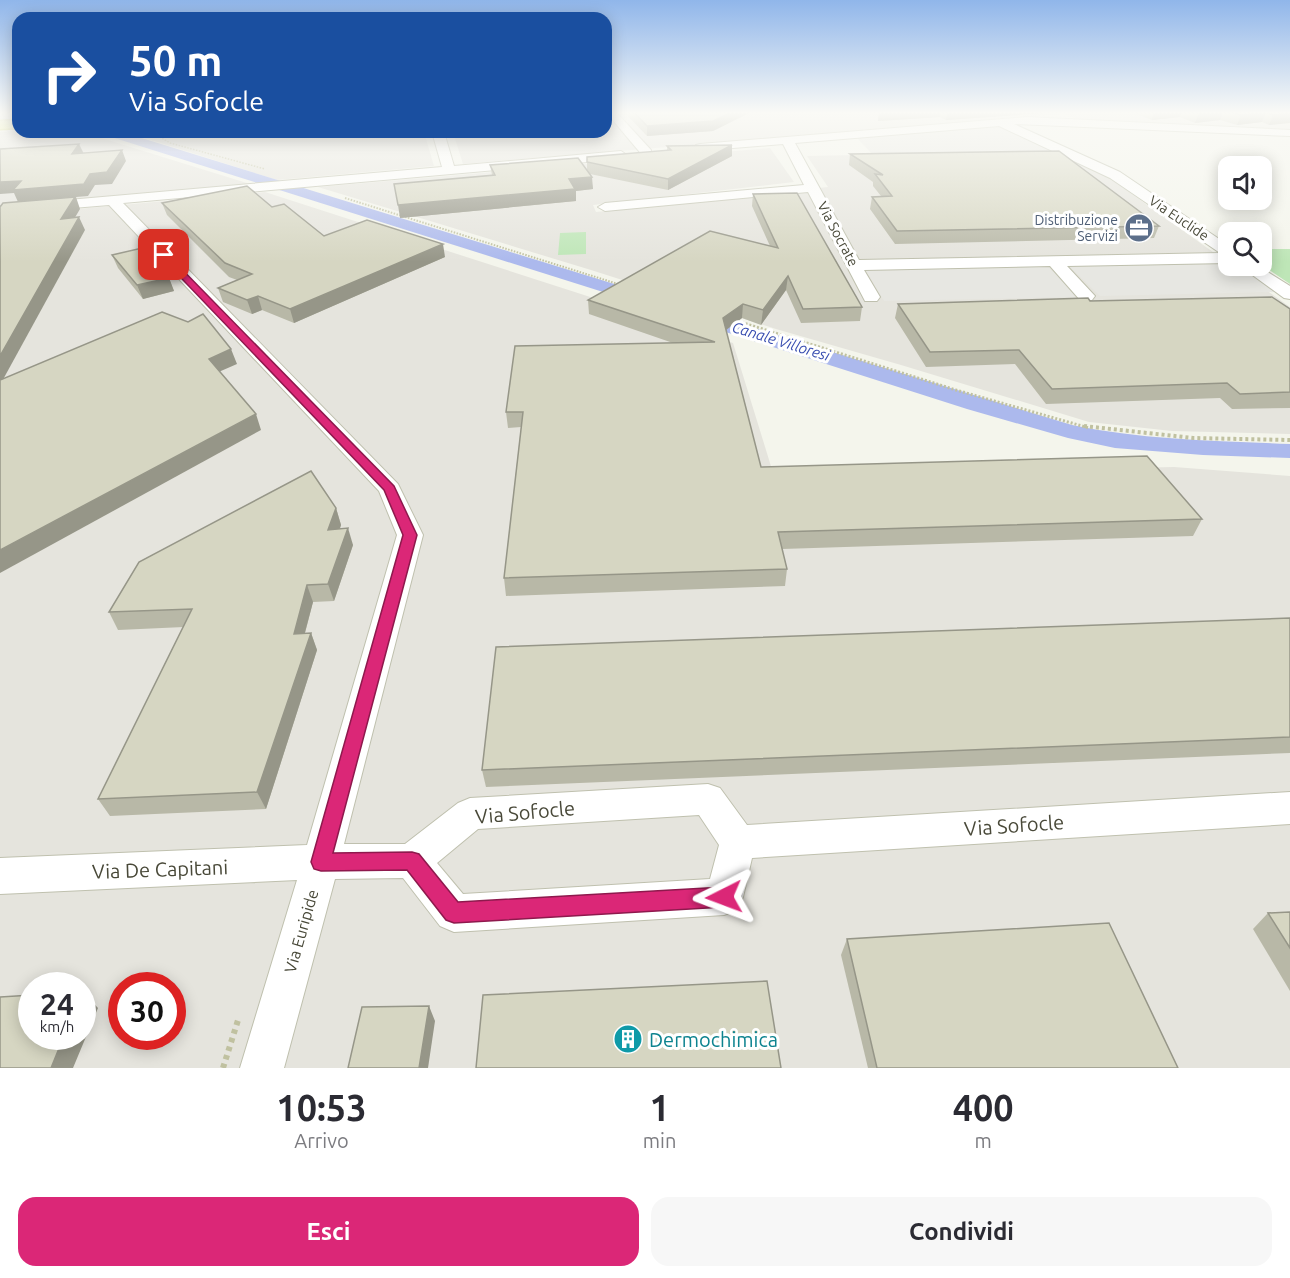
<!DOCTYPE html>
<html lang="it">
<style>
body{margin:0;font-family:Ubuntu,sans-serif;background:#f7f7f7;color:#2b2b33;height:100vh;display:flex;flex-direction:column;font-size:22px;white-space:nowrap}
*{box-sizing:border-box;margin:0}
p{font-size:20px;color:#7c7c81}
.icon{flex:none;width:33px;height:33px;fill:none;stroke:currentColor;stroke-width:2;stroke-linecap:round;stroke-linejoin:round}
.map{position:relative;height:1068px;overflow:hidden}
.panel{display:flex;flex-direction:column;background:#fff;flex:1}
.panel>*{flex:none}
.banner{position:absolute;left:12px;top:12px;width:600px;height:126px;border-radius:18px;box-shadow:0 3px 15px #0003;background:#1a4fa0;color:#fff;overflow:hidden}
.buttons{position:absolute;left:1218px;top:156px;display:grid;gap:12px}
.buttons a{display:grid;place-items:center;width:54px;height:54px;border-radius:12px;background:#fff;box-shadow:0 3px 15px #0003;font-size:30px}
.speed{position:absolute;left:18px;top:972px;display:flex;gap:12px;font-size:30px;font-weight:700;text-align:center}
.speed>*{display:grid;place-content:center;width:78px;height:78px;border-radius:50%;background:#fff;box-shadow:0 3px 15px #0003;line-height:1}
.speed small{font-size:15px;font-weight:400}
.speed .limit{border:9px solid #d22;background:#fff;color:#111}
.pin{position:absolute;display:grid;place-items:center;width:51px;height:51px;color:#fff;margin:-26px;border-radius:12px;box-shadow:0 3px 9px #0006}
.me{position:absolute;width:66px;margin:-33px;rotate:267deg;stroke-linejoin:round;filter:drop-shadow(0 0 4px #0008)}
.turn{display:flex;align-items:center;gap:21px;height:126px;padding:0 18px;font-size:27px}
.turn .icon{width:78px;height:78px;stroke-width:2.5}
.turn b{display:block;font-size:42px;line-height:51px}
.eta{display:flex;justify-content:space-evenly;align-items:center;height:102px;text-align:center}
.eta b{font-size:36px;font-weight:700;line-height:42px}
.button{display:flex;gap:12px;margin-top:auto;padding:12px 18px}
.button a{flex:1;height:69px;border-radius:18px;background:#db2777;color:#fff;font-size:24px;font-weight:700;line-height:69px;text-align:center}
.button a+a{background:#f7f7f7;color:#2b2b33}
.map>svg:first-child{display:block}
</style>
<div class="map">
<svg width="1290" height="1068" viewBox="0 0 1290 1068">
<rect width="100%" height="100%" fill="#f4f5ec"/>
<g fill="#e5e4dd" fill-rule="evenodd">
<path d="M606,112h684v18l-214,-11 -12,-5 -601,50 -10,-32h153z"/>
<path d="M18,131l64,1 168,52 -250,22v-74z"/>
<path d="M126,132h298l10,34 -157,14z"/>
<path d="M770,148l24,34 -201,23 3,7 232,-25 -21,-31 246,-5 55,26 182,130v127l-118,-3 -83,-9 -188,-57 -125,-36 -185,-59 -273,-83z"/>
<path d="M265,192l468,151 41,133 400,-9 116,9v592h-1290v-852zM32,986h50v50h-50zM122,986h50v50h-50z"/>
</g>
<g fill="#bee6b7">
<path d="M586,232v22l-28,1 2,-22z"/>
<path d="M1262,249h28v35l-28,-19z"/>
</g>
<g fill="#e7e7e2">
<path d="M999,125l54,26 -180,4 -16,-17z"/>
<path d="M1228,261v5h10l38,26 -176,4 -33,-32z"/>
<path d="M1046,265l33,32 -195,4 -19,-32z"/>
</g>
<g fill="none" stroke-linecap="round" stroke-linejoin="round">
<g fill="#acb9ed" fill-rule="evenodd">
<path d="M103,132h19l528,163 3,4 -3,4h-12l-533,-168z"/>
<path d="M695,310l377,115c72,15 145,16 218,19v14l-87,-3 -88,-7 -47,-10 -101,-29 -279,-89 -2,-4 2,-4z"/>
</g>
<g stroke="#bfc0ae" stroke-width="2">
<g id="minor">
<path d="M606,112h10l35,38v6h-8z"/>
<path d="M1027,117l263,13v6l-276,-12 106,48 108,73v18l-161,3 28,30 -3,4h-12l-30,-34 -186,4 16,27 -3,4h-12l-57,-109 -203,19 -7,-4 7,-4 199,-18 -21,-41 -87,7v-6l4,-1zM999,126l111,52 110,75 -361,7 -64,-117z"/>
<path d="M432,132h12l10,34 167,-15 6,4 -6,4 -498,44 275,281 25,51 -79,309h61l53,-41 12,-5 238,-14 12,4 27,37 543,-33v32l-538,34 -9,39 -5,13 -14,5 -270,17 -14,-6 -37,-48 -68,1 -51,189h-44l57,-188 -297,14v-36l307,-13 90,-310 -18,-44 -270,-286 -109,9v-8l442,-39zM699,815l20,30 -9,34 -247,15 -26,-31 41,-34z"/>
<path d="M1240,266h18l32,20v13l-6,-1z"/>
</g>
</g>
<g stroke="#d1d545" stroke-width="3">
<path id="highway" d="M18,120v8l-18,1v-8z"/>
</g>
<path stroke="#c0c1a0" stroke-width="1.5" stroke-dasharray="1.5 1.5" stroke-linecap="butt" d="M152,132l18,11 95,26"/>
<path stroke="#c0c1a0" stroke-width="2" stroke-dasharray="1.5 1.5" stroke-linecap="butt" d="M345,198l276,87"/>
<path stroke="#c0c1a0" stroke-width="3" stroke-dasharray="2 2" stroke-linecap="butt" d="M734,320l222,70 133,38"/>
<path stroke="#c0c1a0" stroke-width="4" stroke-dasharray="3 3" stroke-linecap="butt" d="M1084,426l109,12 97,2"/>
<path stroke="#c0c1a0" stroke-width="6" stroke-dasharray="4.5 4.5" stroke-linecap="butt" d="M223,1068l16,-51"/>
<use href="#minor" fill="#fff" fill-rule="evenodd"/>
<use href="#highway" fill="#edf576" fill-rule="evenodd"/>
</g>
<g fill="#b8b8a7">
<path d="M624,112h127l-38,19 -66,5z"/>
<path d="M879,112h180l-113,8 -6,-3 -62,4z"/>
<path d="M1131,112h159l-21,13 -7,-3 -25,3 -17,-5 -25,3 -15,-6 -28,3z"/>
<path d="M732,145v11l-64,34 -78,-16 3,15 -17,2v10l-176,17 92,-43 -2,-10 97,5v-8l80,-11v-5z"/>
<path d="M850,154l309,72 -5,12 -259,6 -25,-35 2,-12 9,-1 -8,-10v-4l-24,-17z"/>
<path d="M753,194l109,113 -2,14 -59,2 -15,-33 -25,35 -19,-7 -16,12 35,137 441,52 -9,17 -411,13 5,20 -2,17 -279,10 -2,-18 17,-151 -13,1 -2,-16 167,-69 -84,-29 -1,-14 182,-54 -18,-40z"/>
<path d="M162,203l110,4 52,29 121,21 -151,66 -32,-13 -10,4 -29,-12 -5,-14 19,-8 -8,-3 -62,-62z"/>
<path d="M112,255l57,23 5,13 -31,8 -25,-31z"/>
<path d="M1090,301l200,8v99l-58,1 -12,-11 -174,6 -31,-40 -89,3 -31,-49 3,-14z"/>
<path d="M336,508l5,17 -1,4 13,16 -19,56 -21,1 -8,31h6l6,17 -51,159 -156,7 -12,-17 86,-172 -66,3 -9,-18z"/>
<path d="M1290,618v135l-804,34 -4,-17z"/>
<path d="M1290,912v79l-37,-62 15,-16z"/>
<path d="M847,939l331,129h-310l-27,-113z"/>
</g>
<g fill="#969688">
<path d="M732,112h19l-38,19 -66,5v-10z"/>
<path d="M879,112h62l-1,5 -62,4z"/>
<path d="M948,112h111l-113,8z"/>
<path d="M1154,112h28l-2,5 -28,3z"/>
<path d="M1223,112l-3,8 -25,3 4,-10z"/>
<path d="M1266,112l-4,10 -25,3 4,-10z"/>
<path d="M1290,113v10l-21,2 4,-10z"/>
<path d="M79,144l5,10h-12z"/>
<path d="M732,145v11l-64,34v-11z"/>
<path d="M122,150l4,11 -14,23 -17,1 -7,11 -12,1 4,12 -13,22 -49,-29 -4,-9 -14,1v-12l90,-8z"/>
<path d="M592,177l1,12 -17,2v10l-176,17 -2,-13 171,-26z"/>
<path d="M79,217l6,13 -85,155v-29z"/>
<path d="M443,244l2,13 -151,66 -4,-14z"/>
<path d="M788,276l-2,14 -25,35 2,-15z"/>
<path d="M169,278l5,13 -31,8 -6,-14z"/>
<path d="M258,296l4,14 -10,4 -5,-14z"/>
<path d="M743,304l-1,14 -20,15 1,-15z"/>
<path d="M231,349l6,15 -23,10 -5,-15z"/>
<path d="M256,414l5,16 -261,143v-23z"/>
<path d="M336,508l5,17 -8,22 -5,-17z"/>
<path d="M348,528l5,17 -19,56 -6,-17z"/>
<path d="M307,585l6,17 -13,49 -6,-17z"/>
<path d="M311,633l6,17 -51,159 -9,-17z"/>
<path d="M83,992l15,16 -25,60h-22l13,-32h18z"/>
<path d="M429,1006l6,15 -7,47h-9z"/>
</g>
<g fill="#d6d6c2" stroke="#969688" stroke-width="1.5">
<path d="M634,112h98l-19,9 -66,5z"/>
<path d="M1231,112h59v1l-17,2 -7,-3 -25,3z"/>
<path d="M79,144l-7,10 50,-4 -15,22 -17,2 -6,10 -71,6 8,-9 -21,1v-33z"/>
<path d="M732,145l-64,34 -81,-17v-5l84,-7 -4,-4z"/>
<path d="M1059,151l100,75 -262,5 -25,-34 20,-1 -17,-22 8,1 -33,-21z"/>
<path d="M578,158l14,19 -23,2 6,10 -177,16 -4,-21 101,-9 -5,-10z"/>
<path d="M247,186l25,21 12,-3 40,32 43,-16 76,24 -153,65 -32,-13 -11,4 -29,-12 34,-14 -27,-11 -63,-60z"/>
<path d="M797,193l65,114 -59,2 -15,-33 -25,34 -20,-6 -20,14 38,149 386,-11 55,63 -424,13 9,37 -283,9 19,-166h-17l9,-66 200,-4 -127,-42 122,-69 68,17 -25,-54z"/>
<path d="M75,197l-14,22 18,-2 -79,139v-149l3,-4z"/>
<path d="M142,248l27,30 -32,7 -25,-30z"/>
<path d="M1272,297l18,12v83l-50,2 -13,-11 -175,6 -33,-39 -89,2 -32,-48 190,-6 2,3z"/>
<path d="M162,312l26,10 15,-8 28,35 -22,10 47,55 -256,136v-170z"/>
<path d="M311,471l25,37 -8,22 20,-2 -20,56 -21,1 -13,49 17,-1 -54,159 -159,7 94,-190 -83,3 30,-50z"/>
<path d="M1290,618v119l-808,33 14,-123z"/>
<path d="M1290,912v36l-22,-35z"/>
<path d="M1109,923l69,145h-301l-30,-129z"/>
<path d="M767,981l14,87h-305l7,-73z"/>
<path d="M32,995v41h32l-13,32h-51v-71z"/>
<path d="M429,1006l-10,62h-71l14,-61z"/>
</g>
<linearGradient id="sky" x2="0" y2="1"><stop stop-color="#90b6ea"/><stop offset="0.43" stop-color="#fafaf6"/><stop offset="1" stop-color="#fafaf6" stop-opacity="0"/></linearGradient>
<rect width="1290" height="262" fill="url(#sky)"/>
<path fill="#db2777" stroke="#8e194d" stroke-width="1.5" d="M161,254h6l227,232 23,49 -84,318 79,-1 7,2 39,48 266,-15 8,3 3,7 -3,7 -8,3 -270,16 -8,-3 -39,-50 -86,1 -7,-2 -3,-7 92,-327 -19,-45 -223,-233z"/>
<defs>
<g id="office-disc" transform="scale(1.5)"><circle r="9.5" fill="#5c6f8a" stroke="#fff"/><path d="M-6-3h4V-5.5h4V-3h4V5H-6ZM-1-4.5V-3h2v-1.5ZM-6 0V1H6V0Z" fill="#fff"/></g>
<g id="building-disc" transform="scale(1.5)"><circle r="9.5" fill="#0f9aa8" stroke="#fff"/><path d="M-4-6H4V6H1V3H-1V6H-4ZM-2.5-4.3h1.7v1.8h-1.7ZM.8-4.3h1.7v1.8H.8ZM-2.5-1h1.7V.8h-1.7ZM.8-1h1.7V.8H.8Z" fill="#fff"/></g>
</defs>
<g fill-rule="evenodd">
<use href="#office-disc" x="1139" y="228"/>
<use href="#building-disc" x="628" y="1039"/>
</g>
<g text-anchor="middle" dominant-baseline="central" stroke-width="6" stroke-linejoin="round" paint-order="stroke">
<g font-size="14" fill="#494939" stroke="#fff">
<text transform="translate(1179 218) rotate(34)">Via Euclide</text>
<text transform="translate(838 234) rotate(62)">Via Socrate</text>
</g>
<g font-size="14" fill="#4e5e75" stroke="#fff" text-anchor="end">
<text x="1118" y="220">Distribuzione<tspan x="1118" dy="16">Servizi</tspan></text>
</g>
<g font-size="15" font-style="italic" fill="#384db0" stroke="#fff">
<text transform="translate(781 341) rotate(17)">Canale Villoresi</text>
</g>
<g font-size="16" fill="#494939" stroke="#fff">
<text transform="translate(301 931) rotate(-74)">Via Euripide</text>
</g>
<g font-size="20" fill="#494939" stroke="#fff">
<text transform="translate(525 812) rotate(-5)">Via Sofocle</text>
<text transform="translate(1014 825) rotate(-4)">Via Sofocle</text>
<text transform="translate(160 869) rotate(-2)">Via De Capitani</text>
</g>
<g font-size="20" fill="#0d838f" stroke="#fff" text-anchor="start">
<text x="649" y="1039">Dermochimica</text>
</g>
</g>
</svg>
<div class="buttons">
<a><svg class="icon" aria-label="sound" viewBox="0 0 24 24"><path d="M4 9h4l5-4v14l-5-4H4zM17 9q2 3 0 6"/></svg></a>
<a><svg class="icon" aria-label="search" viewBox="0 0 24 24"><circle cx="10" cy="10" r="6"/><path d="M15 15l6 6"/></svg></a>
</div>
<div class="speed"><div>24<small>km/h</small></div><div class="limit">30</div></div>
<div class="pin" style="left:164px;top:255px;background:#d93025"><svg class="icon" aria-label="arrive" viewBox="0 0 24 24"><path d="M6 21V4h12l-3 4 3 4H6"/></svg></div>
<svg class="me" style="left:724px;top:897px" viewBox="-20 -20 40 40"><path d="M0-17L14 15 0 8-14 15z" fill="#db2777" stroke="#fff" stroke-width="4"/></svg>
<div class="banner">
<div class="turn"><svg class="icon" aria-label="right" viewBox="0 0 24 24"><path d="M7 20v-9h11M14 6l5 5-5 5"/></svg><div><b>50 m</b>Via Sofocle</div></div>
</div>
</div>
<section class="panel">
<div class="eta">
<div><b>10:53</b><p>Arrivo</p></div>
<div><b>1</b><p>min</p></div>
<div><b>400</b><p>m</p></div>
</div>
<div class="button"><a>Esci</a><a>Condividi</a></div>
</section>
